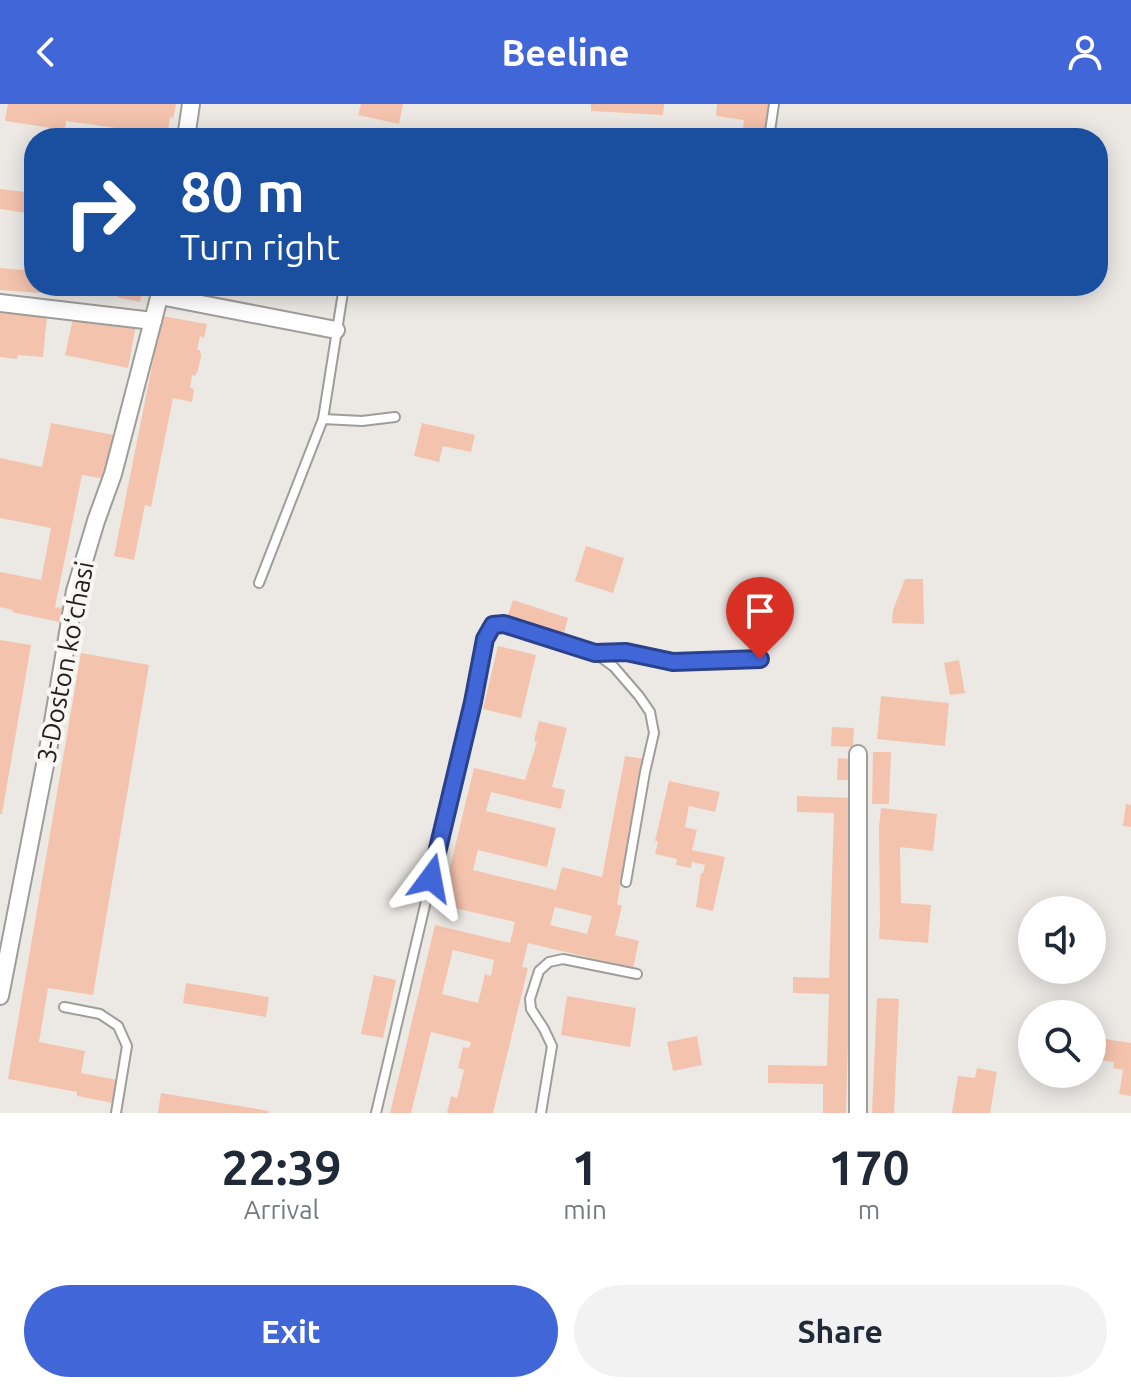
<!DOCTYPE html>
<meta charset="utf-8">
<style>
body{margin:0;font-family:Ubuntu,sans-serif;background:#f2f2f3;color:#1f2937;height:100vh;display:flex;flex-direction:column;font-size:30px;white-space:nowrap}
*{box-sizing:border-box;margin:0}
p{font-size:26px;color:#747a83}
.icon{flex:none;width:44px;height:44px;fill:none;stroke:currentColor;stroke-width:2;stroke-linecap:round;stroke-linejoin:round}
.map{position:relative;height:1009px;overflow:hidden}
.sheet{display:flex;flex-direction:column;background:#fff;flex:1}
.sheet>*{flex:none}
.hud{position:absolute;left:24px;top:24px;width:1084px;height:168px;border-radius:32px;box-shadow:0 4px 20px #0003;background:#1a4fa0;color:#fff;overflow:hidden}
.buttons{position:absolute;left:1018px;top:792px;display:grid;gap:16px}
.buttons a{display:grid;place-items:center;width:88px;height:88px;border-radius:50%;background:#fff;box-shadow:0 4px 20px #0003;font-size:40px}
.pin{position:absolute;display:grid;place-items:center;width:68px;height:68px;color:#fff;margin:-82px -34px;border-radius:50% 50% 50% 0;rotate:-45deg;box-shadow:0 0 8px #0007}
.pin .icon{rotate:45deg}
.me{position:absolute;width:88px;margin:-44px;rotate:13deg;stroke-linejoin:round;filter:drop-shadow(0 0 6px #0008)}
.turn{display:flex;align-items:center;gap:28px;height:168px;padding:0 24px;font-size:36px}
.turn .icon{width:104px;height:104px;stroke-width:2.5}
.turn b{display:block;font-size:56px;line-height:68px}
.eta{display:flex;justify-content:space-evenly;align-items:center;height:136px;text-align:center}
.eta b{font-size:48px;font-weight:700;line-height:56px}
.button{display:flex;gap:16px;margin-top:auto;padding:16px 24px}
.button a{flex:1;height:92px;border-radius:48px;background:#4166d8;color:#fff;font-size:32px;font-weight:700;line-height:92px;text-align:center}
.button a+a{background:#f2f2f3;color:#1f2937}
header{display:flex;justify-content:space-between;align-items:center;height:104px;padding:0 24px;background:#4166d8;color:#fff;font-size:36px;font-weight:700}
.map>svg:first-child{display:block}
</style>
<header><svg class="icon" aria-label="back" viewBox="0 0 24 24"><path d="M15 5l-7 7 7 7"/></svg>Beeline<svg class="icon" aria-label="person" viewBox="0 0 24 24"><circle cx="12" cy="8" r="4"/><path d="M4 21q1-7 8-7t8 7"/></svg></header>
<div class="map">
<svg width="1131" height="1009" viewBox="0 0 1131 1009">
<rect width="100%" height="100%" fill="#ece9e5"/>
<g fill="#f4c3ad" fill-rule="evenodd">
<path d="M8,0h168l-3,15 -3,-2 -3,21h-24l1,-6 -78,-11 -1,9 -60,-9z"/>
<path d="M361,0h42l-4,20 -41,-9z"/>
<path d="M591,0h73l-1,11 -72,-4z"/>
<path d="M717,0h51l-4,34h-22l2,-18 -28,-4z"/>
<path d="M276,24l41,9v1h-44z"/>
<path d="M438,27l39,5v2h-40z"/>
<path d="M0,85l34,4v21l-34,-5z"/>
<path d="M0,164l34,3v15h49l-1,10 -82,-6z"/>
<path d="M119,182h25l-4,16 -23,-5z"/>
<path d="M302,182h25l-2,7z"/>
<path d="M0,209l47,4 -4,40 -25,-2 -1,4 -17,-2z"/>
<path d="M74,210l62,12 -8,42 -63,-13z"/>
<path d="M162,212l45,8 -3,14 -4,-2 -3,14h3l1,7 -3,13 -3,6 -3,-1 -2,13 4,1 -2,13 -19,-4 -22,109 -6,-2 -11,55 -20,-4z"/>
<path d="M51,319l63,12 -9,44 -23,-4 -27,132 7,1 -3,14 -47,-10 1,-2 -13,-3v-35l41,8 10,-52 -51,-10v-60l42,9z"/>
<path d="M422,319l53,12 -4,17 -28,-6 -4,16 -25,-6z"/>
<path d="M586,442l38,12 -11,35 -38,-12z"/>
<path d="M905,475h18l1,45 -32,-1 1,-13z"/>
<path d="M513,496l55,18 -5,18 -56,-18z"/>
<path d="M0,536l31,5 -29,169h-2z"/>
<path d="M498,542l38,9 -15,63 -38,-9z"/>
<path d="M81,549l68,12 -56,330 -45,-7 -9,54 46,9 -4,22 36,7 -4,23 -36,-7v-4l-69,-13z"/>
<path d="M959,556l6,33 -15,2 -6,-32z"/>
<path d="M881,592l68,7 -4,43 -68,-7z"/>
<path d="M539,617l28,7 -15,59 13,3 -4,19 -70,-17 -5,19 70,17 -9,39 -69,-17 -5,20 83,20 6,-23 40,10 23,-121 20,3 -28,145 5,2 -7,29 24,6 -6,27 -105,-25 -6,24 6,1 -35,145h-46l4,-17 6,2 7,-28 -6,-2 5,-21 6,1 2,-6 -40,-10 -20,81h-21l45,-188 75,18 5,-21 -74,-17 33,-137 51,12 12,-38 -3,-1zM555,803l37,9 -5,18 -37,-9zM453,846l41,10 -3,16 -6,-2 -7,29 -36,-9z"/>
<path d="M832,623l22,1 -1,19 -22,-1z"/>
<path d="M873,648h18l-2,52h-17z"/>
<path d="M838,654l15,1v21h-16z"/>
<path d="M669,677l51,11 -5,20 -26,-6 -4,21 12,3 -5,20 33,7 -12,54 -17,-4 5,-34h2l2,-8 -13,-3 -1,6 -15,-3 1,-6 -22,-5 3,-12 -3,-1z"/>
<path d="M797,692l58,2 -9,315h-23v-29l-55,-1v-18l59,1 2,-72 -36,-1v-16l36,1 5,-165 -37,-1z"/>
<path d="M1126,700l5,1v22l-8,-1z"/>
<path d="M881,704l56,6 -4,37 -33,-4 1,56 30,2 -3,38 -49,-4 1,-17 -1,-95z"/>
<path d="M374,871l22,5 -13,58 -22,-4z"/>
<path d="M186,879l83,14 -3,20 -83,-14z"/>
<path d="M567,892l69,12 -6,39 -69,-12z"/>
<path d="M877,894l22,1 -5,114h-22z"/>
<path d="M697,932l5,29 -29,6 -6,-29z"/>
<path d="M1092,933l39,6v53l-12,-2 4,-24 -10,-2 1,-6 -22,-3z"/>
<path d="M977,964l20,4 -7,41h-38l6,-37 17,2z"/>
<path d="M1056,970h17l-2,13 -17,-3z"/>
<path d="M161,989l108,18v2h-111z"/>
</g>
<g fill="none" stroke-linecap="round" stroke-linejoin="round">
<g stroke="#9f9d99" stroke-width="12">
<g id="service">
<path d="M769,34l5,-34"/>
<path d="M323,315l39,2 33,-4"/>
<path d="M259,479l64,-164 21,-133"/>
<path d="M596,549l30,-1 47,10 87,-3"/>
<path d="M64,903l36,7 18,12 9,20 -11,67"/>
<path d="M376,1009l97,-411 12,-63 8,-14 11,-1 91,29 19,14 25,29 11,16 4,21 -9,39 -19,110"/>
<path d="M541,1009l11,-67 -8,-17 -13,-20 -1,-10 9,-28 10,-9 14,-3 74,15"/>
</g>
</g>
<g stroke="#9f9d99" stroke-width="20">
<g id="minor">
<path d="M186,34l5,-34"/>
<path d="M160,192l176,34"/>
<path d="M0,199l153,18"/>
<path d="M858,650v359"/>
<path d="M0,892l51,-262 24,-143 21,-70 17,-47 49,-188"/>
</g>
</g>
<use href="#service" stroke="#fff" stroke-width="8"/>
<use href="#minor" stroke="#fff" stroke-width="16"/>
</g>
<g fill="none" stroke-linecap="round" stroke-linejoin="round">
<g stroke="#2a428c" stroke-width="20">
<path id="route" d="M431,774l42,-176 12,-63 8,-14 11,-1 91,29 31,-1 47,10 87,-3"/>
</g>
<use href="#route" stroke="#4166d8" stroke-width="14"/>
</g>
<g text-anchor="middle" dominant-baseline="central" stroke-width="8" stroke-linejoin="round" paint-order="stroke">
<g font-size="26" fill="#222120" stroke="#f9f7f3">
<text transform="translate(65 558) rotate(-79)">3-Doston koʻchasi</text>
</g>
</g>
</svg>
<div class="buttons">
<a><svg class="icon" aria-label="sound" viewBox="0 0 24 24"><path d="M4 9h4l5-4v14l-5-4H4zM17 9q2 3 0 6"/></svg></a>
<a><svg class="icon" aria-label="search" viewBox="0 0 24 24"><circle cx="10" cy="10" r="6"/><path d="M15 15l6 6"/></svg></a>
</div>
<div class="pin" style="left:760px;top:555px;background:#d93025"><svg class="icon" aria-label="arrive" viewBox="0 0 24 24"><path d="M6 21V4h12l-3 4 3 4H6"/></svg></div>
<svg class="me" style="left:431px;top:774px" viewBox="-20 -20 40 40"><path d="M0-17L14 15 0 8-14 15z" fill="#4166d8" stroke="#fff" stroke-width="4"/></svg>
<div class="hud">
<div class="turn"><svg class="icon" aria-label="right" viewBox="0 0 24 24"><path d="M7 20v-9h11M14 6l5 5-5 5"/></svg><div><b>80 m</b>Turn right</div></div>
</div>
</div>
<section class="sheet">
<div class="eta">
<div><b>22:39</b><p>Arrival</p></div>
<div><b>1</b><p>min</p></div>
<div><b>170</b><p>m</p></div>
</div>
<div class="button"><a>Exit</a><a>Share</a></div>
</section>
